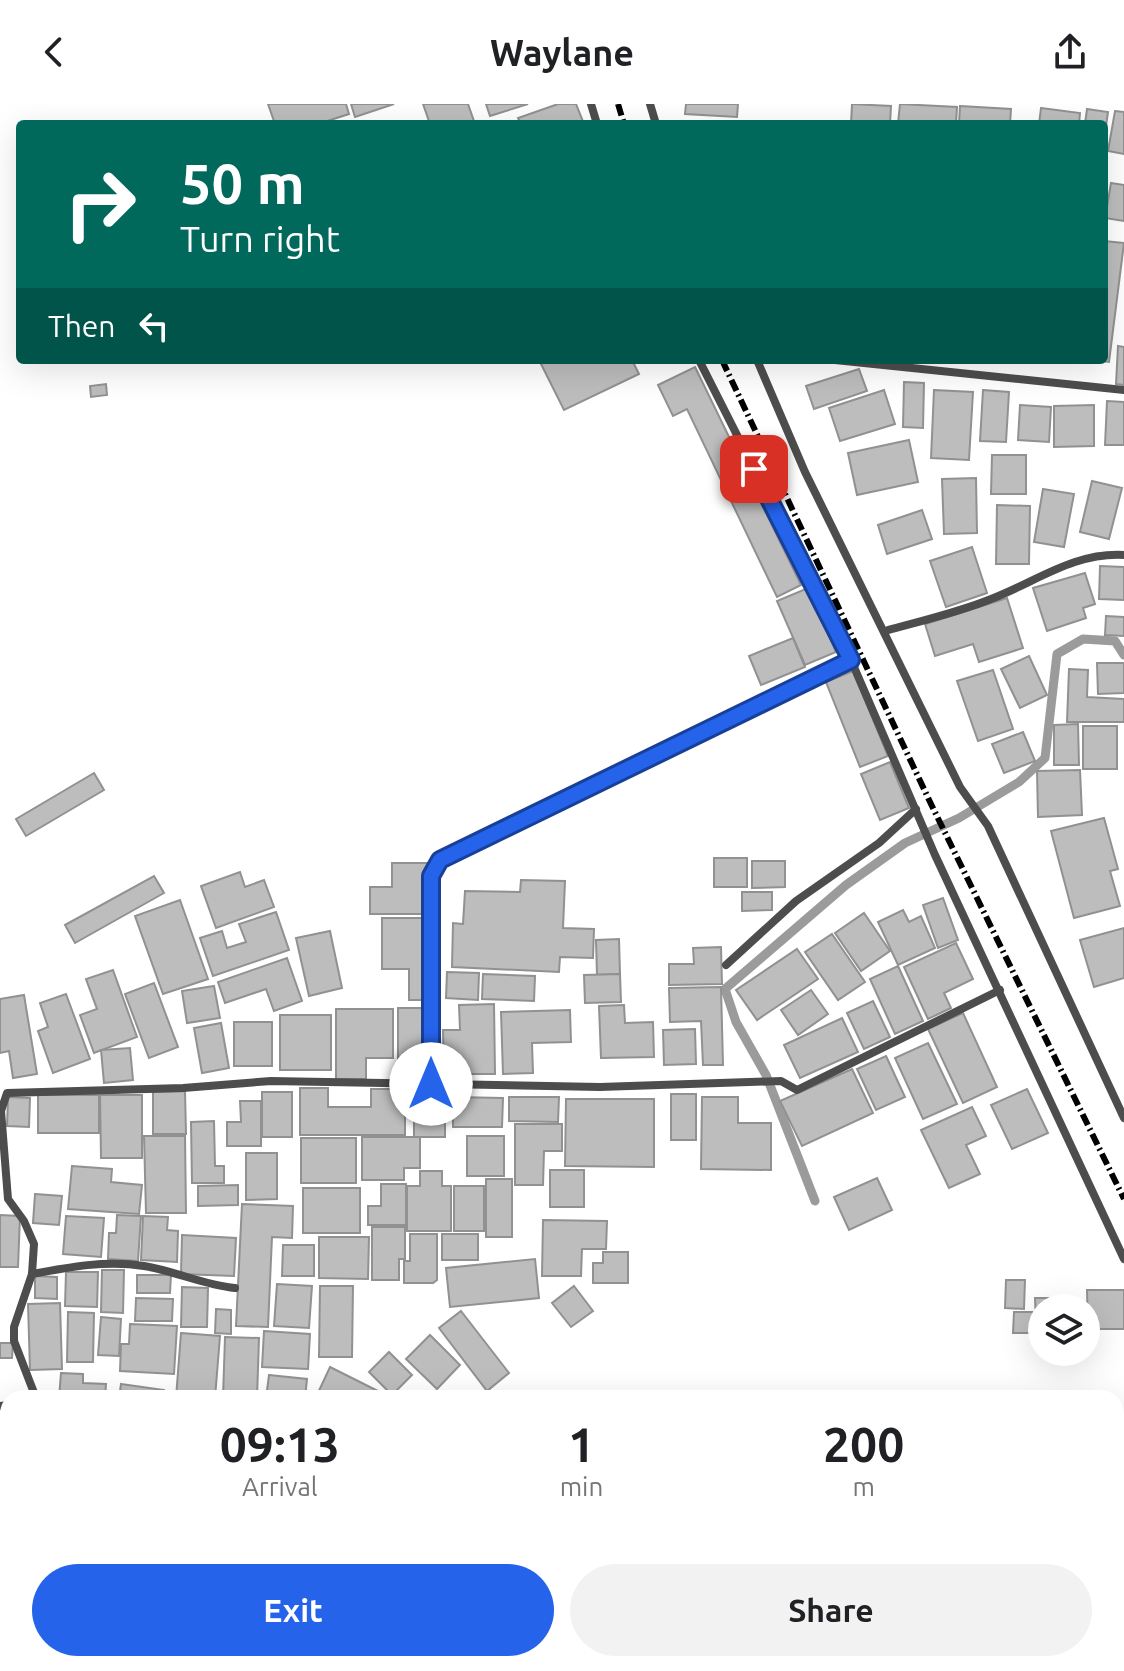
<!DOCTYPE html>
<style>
body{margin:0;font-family:Ubuntu,sans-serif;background:#f2f2f2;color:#202124;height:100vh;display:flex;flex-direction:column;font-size:30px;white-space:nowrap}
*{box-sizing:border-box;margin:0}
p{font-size:26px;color:#757577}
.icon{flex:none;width:44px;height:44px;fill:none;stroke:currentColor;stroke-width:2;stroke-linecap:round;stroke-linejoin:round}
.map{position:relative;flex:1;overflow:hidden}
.details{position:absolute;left:0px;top:1286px;width:1124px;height:282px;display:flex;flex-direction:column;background:#fff;border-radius:24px 24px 0 0;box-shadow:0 8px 32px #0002}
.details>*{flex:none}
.guide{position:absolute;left:16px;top:16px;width:1092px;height:244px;border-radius:8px;box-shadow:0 8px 32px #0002;background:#00695c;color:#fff;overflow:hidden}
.controls{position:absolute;left:1028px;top:1190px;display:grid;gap:16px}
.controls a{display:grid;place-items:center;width:72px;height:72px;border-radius:50%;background:#fff;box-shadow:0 8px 32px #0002;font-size:40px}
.pin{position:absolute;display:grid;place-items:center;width:68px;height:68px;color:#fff;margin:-34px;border-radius:16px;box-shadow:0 4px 12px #0006}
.me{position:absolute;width:88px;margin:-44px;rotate:0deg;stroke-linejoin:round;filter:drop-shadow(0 0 6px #0008)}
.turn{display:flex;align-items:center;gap:28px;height:168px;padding:0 32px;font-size:36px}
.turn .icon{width:104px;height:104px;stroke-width:2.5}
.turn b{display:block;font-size:56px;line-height:68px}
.then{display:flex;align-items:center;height:76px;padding:0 32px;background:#0003;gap:16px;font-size:30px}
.eta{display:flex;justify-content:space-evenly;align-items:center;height:136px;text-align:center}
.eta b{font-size:48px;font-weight:700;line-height:56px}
.primary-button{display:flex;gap:16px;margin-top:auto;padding:16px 32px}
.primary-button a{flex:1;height:92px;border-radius:48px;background:#2563eb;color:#fff;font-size:32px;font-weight:700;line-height:92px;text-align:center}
.primary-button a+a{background:#f2f2f2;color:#202124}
header{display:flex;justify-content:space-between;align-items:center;height:104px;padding:0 32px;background:#fff;font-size:36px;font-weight:700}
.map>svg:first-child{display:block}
</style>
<header><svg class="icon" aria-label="back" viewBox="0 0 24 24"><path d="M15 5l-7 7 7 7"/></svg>Waylane<svg class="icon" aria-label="share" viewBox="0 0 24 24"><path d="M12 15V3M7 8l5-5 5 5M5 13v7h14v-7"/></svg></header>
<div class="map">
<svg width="1124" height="1567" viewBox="0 0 1124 1567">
<rect width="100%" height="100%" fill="#fff"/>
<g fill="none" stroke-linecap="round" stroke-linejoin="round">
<path stroke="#9b9b9b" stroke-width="9" d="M815,1097l-49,-126 -30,-53 -11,-33 121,-104 59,-42 54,-25 60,-36 26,-24 12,-104 26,-15 32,2 9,14"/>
</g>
<g fill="#bdbdbd" stroke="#919191" stroke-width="2">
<path d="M268,0h78l3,10 -31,10h-43z"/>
<path d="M351,0h43l-39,13z"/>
<path d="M423,0h45l7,20h-45z"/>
<path d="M486,0h42l-38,12z"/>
<path d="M558,0h18l8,20h-63l-3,-6z"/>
<path d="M686,0h52l-1,13 -52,-3z"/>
<path d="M852,0l39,2 -1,18h-39z"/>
<path d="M900,0l57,3 -1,17h-58z"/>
<path d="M960,2l51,3 -1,15h-51z"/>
<path d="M1041,4l39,5 -1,11h-40z"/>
<path d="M1087,5l21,3 -4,28v-16h-19z"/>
<path d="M1115,7l9,1v42l-16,-3z"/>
<path d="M1111,79l13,2v36l-19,-3z"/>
<path d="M1104,137l20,2 -15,119 -18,-2h13z"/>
<path d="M1118,242l6,1v38l-8,-1z"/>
<path d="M539,256h93l7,14 -75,36z"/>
<path d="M695,263l106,218 -24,12 -90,-188 -14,7 -15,-31z"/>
<path d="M859,265l8,22 -53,18 -8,-23z"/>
<path d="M904,278l20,1 -1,45 -20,-1z"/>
<path d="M106,280l1,11 -16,2 -1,-11z"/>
<path d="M884,286l11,34 -55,17 -11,-33z"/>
<path d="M934,286l39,2 -4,68 -38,-2z"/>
<path d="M983,286l26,2 -3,50 -26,-1z"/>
<path d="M1107,297l17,1v43h-19z"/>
<path d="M1020,301l31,2 -2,35 -31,-2z"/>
<path d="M1094,301v41l-40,1v-41z"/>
<path d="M909,336l9,42 -61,13 -9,-42z"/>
<path d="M992,351h34v39h-35z"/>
<path d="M976,374l1,55 -33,1 -2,-55z"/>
<path d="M1092,377l30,7 -13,51 -29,-7z"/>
<path d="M1043,385l31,5 -10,53 -30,-5z"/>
<path d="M997,401l33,1 -1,58h-33z"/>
<path d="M922,406l10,29 -45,15 -9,-29z"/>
<path d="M972,443l15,46 -41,14 -16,-46z"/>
<path d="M1100,462l24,1v33l-25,-1z"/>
<path d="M1085,469l10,31 -12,4 3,10 -39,13 -14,-43z"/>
<path d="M808,484l28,64 -31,13 -28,-64z"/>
<path d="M1007,494l16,50 -44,14 -6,-18 -38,12 -10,-32z"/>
<path d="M1106,512l18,1v19l-19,-1z"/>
<path d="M793,534l12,29 -44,18 -12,-29z"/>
<path d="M1029,552l18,39 -27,13 -19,-39z"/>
<path d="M1097,559h27v30l-26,1z"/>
<path d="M1069,565l19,1 -1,27 37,2v23h-57z"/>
<path d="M993,566l20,59 -35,12 -21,-60z"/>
<path d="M853,567l35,85 -28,11 -34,-85z"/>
<path d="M1078,620l1,41h-25v-40z"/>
<rect x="1083" y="622" width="34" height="43"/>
<path d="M1023,628l12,29 -31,12 -12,-29z"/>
<path d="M890,658l19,46 -29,12 -19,-46z"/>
<path d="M1080,666l2,45 -44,2 -1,-46z"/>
<path d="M94,669l10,17 -78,46 -10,-17z"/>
<path d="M1104,714l14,51 -8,2 10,35 -46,12 -23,-87z"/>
<rect x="714" y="754" width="33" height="29"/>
<path d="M752,757h33v26l-33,1z"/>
<path d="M392,759h36v51h-58v-27h22z"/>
<path d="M240,768l5,15 19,-7 10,27 -58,21 -15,-42z"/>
<path d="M154,772l10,17 -89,50 -10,-18z"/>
<path d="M521,776l44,1 -2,47 31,1 -1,29 -33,-1 -1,15 -107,-5 1,-44 10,1 2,-33 55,1z"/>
<path d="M742,788h30v18l-30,1z"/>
<path d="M943,794l15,42 -20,8 -15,-43z"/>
<path d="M180,796l28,79 -45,15 -28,-78z"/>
<path d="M903,806l6,12 12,-6 14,32 -37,17 -20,-43z"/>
<path d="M276,808l13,38 -76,26 -13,-38 22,-7 5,17 19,-6 -7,-18z"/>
<path d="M864,809l26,38 -29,20 -26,-38z"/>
<path d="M382,814h46v82h-19v-31h-27z"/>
<path d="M1124,824v50l-30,9 -14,-47z"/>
<path d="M330,827l12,57 -33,8 -13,-58z"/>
<path d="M832,830l33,48 -27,18 -33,-48z"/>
<path d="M619,835l1,35 -23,1 -1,-35z"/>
<path d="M956,839l17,36 -29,14 7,15 -23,11 -24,-52z"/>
<path d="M721,843l1,37 -53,1v-21h25l-1,-16z"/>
<path d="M797,845l21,30 -61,41 -21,-30z"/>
<path d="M287,854l15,43 -28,10 -8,-22 -41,14 -7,-21z"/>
<path d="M898,862l25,55 -28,13 -25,-55z"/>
<path d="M113,866l24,67 -43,16 -14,-38 17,-6 -11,-30z"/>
<path d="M447,868l32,1 -1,27 -32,-2z"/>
<path d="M483,870l52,2 -1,25 -52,-2z"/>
<path d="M620,870l1,28 -36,1 -1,-28z"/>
<path d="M154,879l24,64 -29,11 -24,-64z"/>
<path d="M214,882l6,32 -33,5 -5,-32z"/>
<path d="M721,883l2,78h-20l-2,-44 -31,1 -1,-34z"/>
<path d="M811,886l17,24 -30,21 -17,-25z"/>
<path d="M66,890l24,65 -37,14 -15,-42 10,-4 -8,-24z"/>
<path d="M24,891l13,79 -24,4 -4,-27 -9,2v-54z"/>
<path d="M873,897l17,36 -26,12 -17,-36z"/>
<path d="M494,900l1,70h-51l-1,-44h17l-1,-25z"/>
<path d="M624,901l1,18 28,-1 1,35 -53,1 -2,-52z"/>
<rect x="398" y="904" width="28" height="52"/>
<path d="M336,905h57v49h-27v21h-30z"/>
<path d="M570,906l1,32 -39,1 1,30 -30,1 -2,-62z"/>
<path d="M963,909l34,74 -34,16 -35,-74z"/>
<rect x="280" y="911" width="51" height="55"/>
<path d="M842,914l16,34 -58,26 -16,-33z"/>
<rect x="234" y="918" width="38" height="44"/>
<path d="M221,919l8,45 -27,5 -8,-45z"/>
<path d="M695,925l1,35 -32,1 -1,-35z"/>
<path d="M928,939l29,61 -34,15 -28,-61z"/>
<path d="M130,944l3,32 -29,3 -3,-33z"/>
<path d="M886,952l19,41 -29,13 -19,-41z"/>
<path d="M852,965l21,44 -71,33 -22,-45z"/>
<path d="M300,984h28v19h43v-18h34v46h-105z"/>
<path d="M1027,985l21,44 -36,16 -21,-44z"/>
<path d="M185,987l1,43h-33v-42z"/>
<rect x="262" y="988" width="30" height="45"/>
<rect x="671" y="990" width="25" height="46"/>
<rect x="38" y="991" width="61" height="38"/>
<path d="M100,991h42v63h-41z"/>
<path d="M8,993l22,1 -1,29 -22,-1z"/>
<path d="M453,993l50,1 -1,29h-49z"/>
<path d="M509,993h50l-1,25 -49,-1z"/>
<path d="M702,993h36v26h33v47l-70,-1z"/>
<rect x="414" y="994" width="31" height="39"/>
<path d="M566,995h88v68l-89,-1z"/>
<path d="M240,997h21v45h-34v-24h14z"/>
<path d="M972,1003l14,29 -20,9 14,29 -31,14 -28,-58z"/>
<path d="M214,1017l1,45h9v17h-32l-1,-61z"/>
<path d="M515,1020h47v27h-18l-1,34h-28z"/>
<path d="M144,1032h41l1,77h-40z"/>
<rect x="467" y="1032" width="37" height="40"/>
<path d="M362,1033h58v31h-16v12h-42z"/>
<rect x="301" y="1034" width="55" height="45"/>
<path d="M246,1049h31v46l-31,1z"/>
<path d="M72,1062l40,3 -1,13 31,3 -3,29 -71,-5z"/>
<rect x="550" y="1066" width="34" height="37"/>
<path d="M420,1067h22v15h9v45h-44v-45h13z"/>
<path d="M877,1074l15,32 -43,20 -15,-33z"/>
<rect x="486" y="1075" width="26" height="58"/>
<path d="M381,1080h25v41h-38v-19h13z"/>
<path d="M238,1081v20l-40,1v-20z"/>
<rect x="454" y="1082" width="30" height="45"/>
<rect x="303" y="1084" width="57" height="45"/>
<path d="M35,1090l27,2 -3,29 -26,-2z"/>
<path d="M242,1100l51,2 -1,32 -20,-1 -4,90 -32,-1z"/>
<path d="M0,1111l20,1 -2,51h-18z"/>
<path d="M117,1111l24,1 -3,45 -30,-2 1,-26h7z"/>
<path d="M66,1112l38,2 -3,39 -38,-3z"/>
<path d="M143,1112l25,1 -1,13 11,1 -1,31 -36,-2z"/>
<path d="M543,1116l64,1 -1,28h-24l-1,27h-39z"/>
<path d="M372,1123h33v32h-6v21h-27z"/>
<path d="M410,1130h27v46l-4,3h-29v-22h6z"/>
<rect x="442" y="1130" width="36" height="26"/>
<path d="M182,1131l54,3 -2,38 -53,-2z"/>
<path d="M319,1133h50l-1,42 -49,-1z"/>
<path d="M283,1141h31v31h-32z"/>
<path d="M603,1148h25v31h-35v-20h10z"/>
<path d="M535,1155l4,39 -89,9 -4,-39z"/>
<path d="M102,1166h22l-1,43 -22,-1z"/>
<path d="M66,1168h32l-1,35 -32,-1z"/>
<path d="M137,1171h34l-1,18h-33z"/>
<path d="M35,1172l22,1v22l-22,-1z"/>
<path d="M1006,1176h19l-1,29 -19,-1z"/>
<path d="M277,1180l35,2 -3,42 -35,-2z"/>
<path d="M320,1182h33l-1,71h-33z"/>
<path d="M574,1182l19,25 -22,16 -19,-24z"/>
<path d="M182,1183l26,1 -1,39h-26z"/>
<path d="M1087,1186h37v39h-36z"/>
<path d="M136,1194l37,1 -1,22h-37z"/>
<path d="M1035,1194h36v10h-29v19h-6z"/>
<path d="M60,1199l2,66 -32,1 -2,-66z"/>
<path d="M216,1205l15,1v24l-16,-1z"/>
<path d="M461,1207l48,62 -22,18 -48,-63z"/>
<path d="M68,1208l26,1 -1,49h-26z"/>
<path d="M1014,1208h19v21h-20z"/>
<path d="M101,1213l20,2 -2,37 -21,-1z"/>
<path d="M130,1220l47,2 -3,48 -54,-3 1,-27h8z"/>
<path d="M264,1227l46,3 -2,35 -46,-2z"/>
<path d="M181,1229l39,3 -5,62h-39z"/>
<path d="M430,1231l30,30 -23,24 -31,-30z"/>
<path d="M225,1233l34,1 -2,60h-34z"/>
<path d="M0,1239h13l-1,15h-12z"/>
<path d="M389,1248l23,23 -20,20 -23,-23z"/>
<path d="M330,1263l60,30 -1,1 -73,-1z"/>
<path d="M61,1269l22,1v9l23,1 -1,14h-46z"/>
<path d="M269,1271l38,4 -2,19h-39z"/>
<path d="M121,1280l43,6 -1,8h-44z"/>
</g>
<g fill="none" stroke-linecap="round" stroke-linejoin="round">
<g stroke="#4d4d4d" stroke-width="8">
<path d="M591,0l6,20"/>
<path d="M650,0l6,20"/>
<path d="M699,256l152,300 84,195 189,404"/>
<path d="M757,256l48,112 155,315 28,39 136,292"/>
<path d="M835,256l289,30"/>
<path d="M885,527c35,-10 72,-18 106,-32 45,-17 83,-47 133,-44"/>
<path d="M726,861l70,-64 83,-58 37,-34"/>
<path d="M431,980v-208l9,-16 411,-200"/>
<path d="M32,1170c37,-7 74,-14 112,-8 31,5 60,19 91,22"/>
<path d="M36,1294l-22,-57v-14l18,-53 2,-30 -10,-23 -16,-22 -7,-88 6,-18 176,-5 88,-7 329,6 181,-6 16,9 203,-100"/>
<path d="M0,1302l8,-1"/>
</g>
<g stroke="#000" stroke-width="6" stroke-dasharray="12 4 2 4" stroke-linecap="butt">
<path d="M618,0l6,20"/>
<path d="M722,256l209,444 193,395"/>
</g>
</g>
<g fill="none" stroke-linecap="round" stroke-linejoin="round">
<g stroke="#184099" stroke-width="20">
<path id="route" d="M431,980v-208l9,-16 411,-200 -97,-191"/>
</g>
<use href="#route" stroke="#2563eb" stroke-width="14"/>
</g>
</svg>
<div class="controls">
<a><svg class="icon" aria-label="layers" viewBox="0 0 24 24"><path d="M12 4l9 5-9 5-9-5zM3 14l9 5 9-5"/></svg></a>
</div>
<div class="pin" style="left:754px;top:365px;background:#d93025"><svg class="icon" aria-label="arrive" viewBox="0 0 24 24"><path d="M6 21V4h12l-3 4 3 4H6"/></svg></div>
<svg class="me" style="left:431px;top:980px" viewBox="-20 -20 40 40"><circle r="19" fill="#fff"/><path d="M0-13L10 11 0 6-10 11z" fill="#2563eb"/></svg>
<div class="guide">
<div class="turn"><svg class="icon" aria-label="right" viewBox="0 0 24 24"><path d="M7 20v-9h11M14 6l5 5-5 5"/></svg><div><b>50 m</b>Turn right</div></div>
<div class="then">Then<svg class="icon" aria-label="left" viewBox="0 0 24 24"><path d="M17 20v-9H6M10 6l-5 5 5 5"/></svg></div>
</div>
<section class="details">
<div class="eta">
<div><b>09:13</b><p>Arrival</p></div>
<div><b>1</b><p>min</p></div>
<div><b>200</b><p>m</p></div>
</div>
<div class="primary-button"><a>Exit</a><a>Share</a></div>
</section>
</div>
